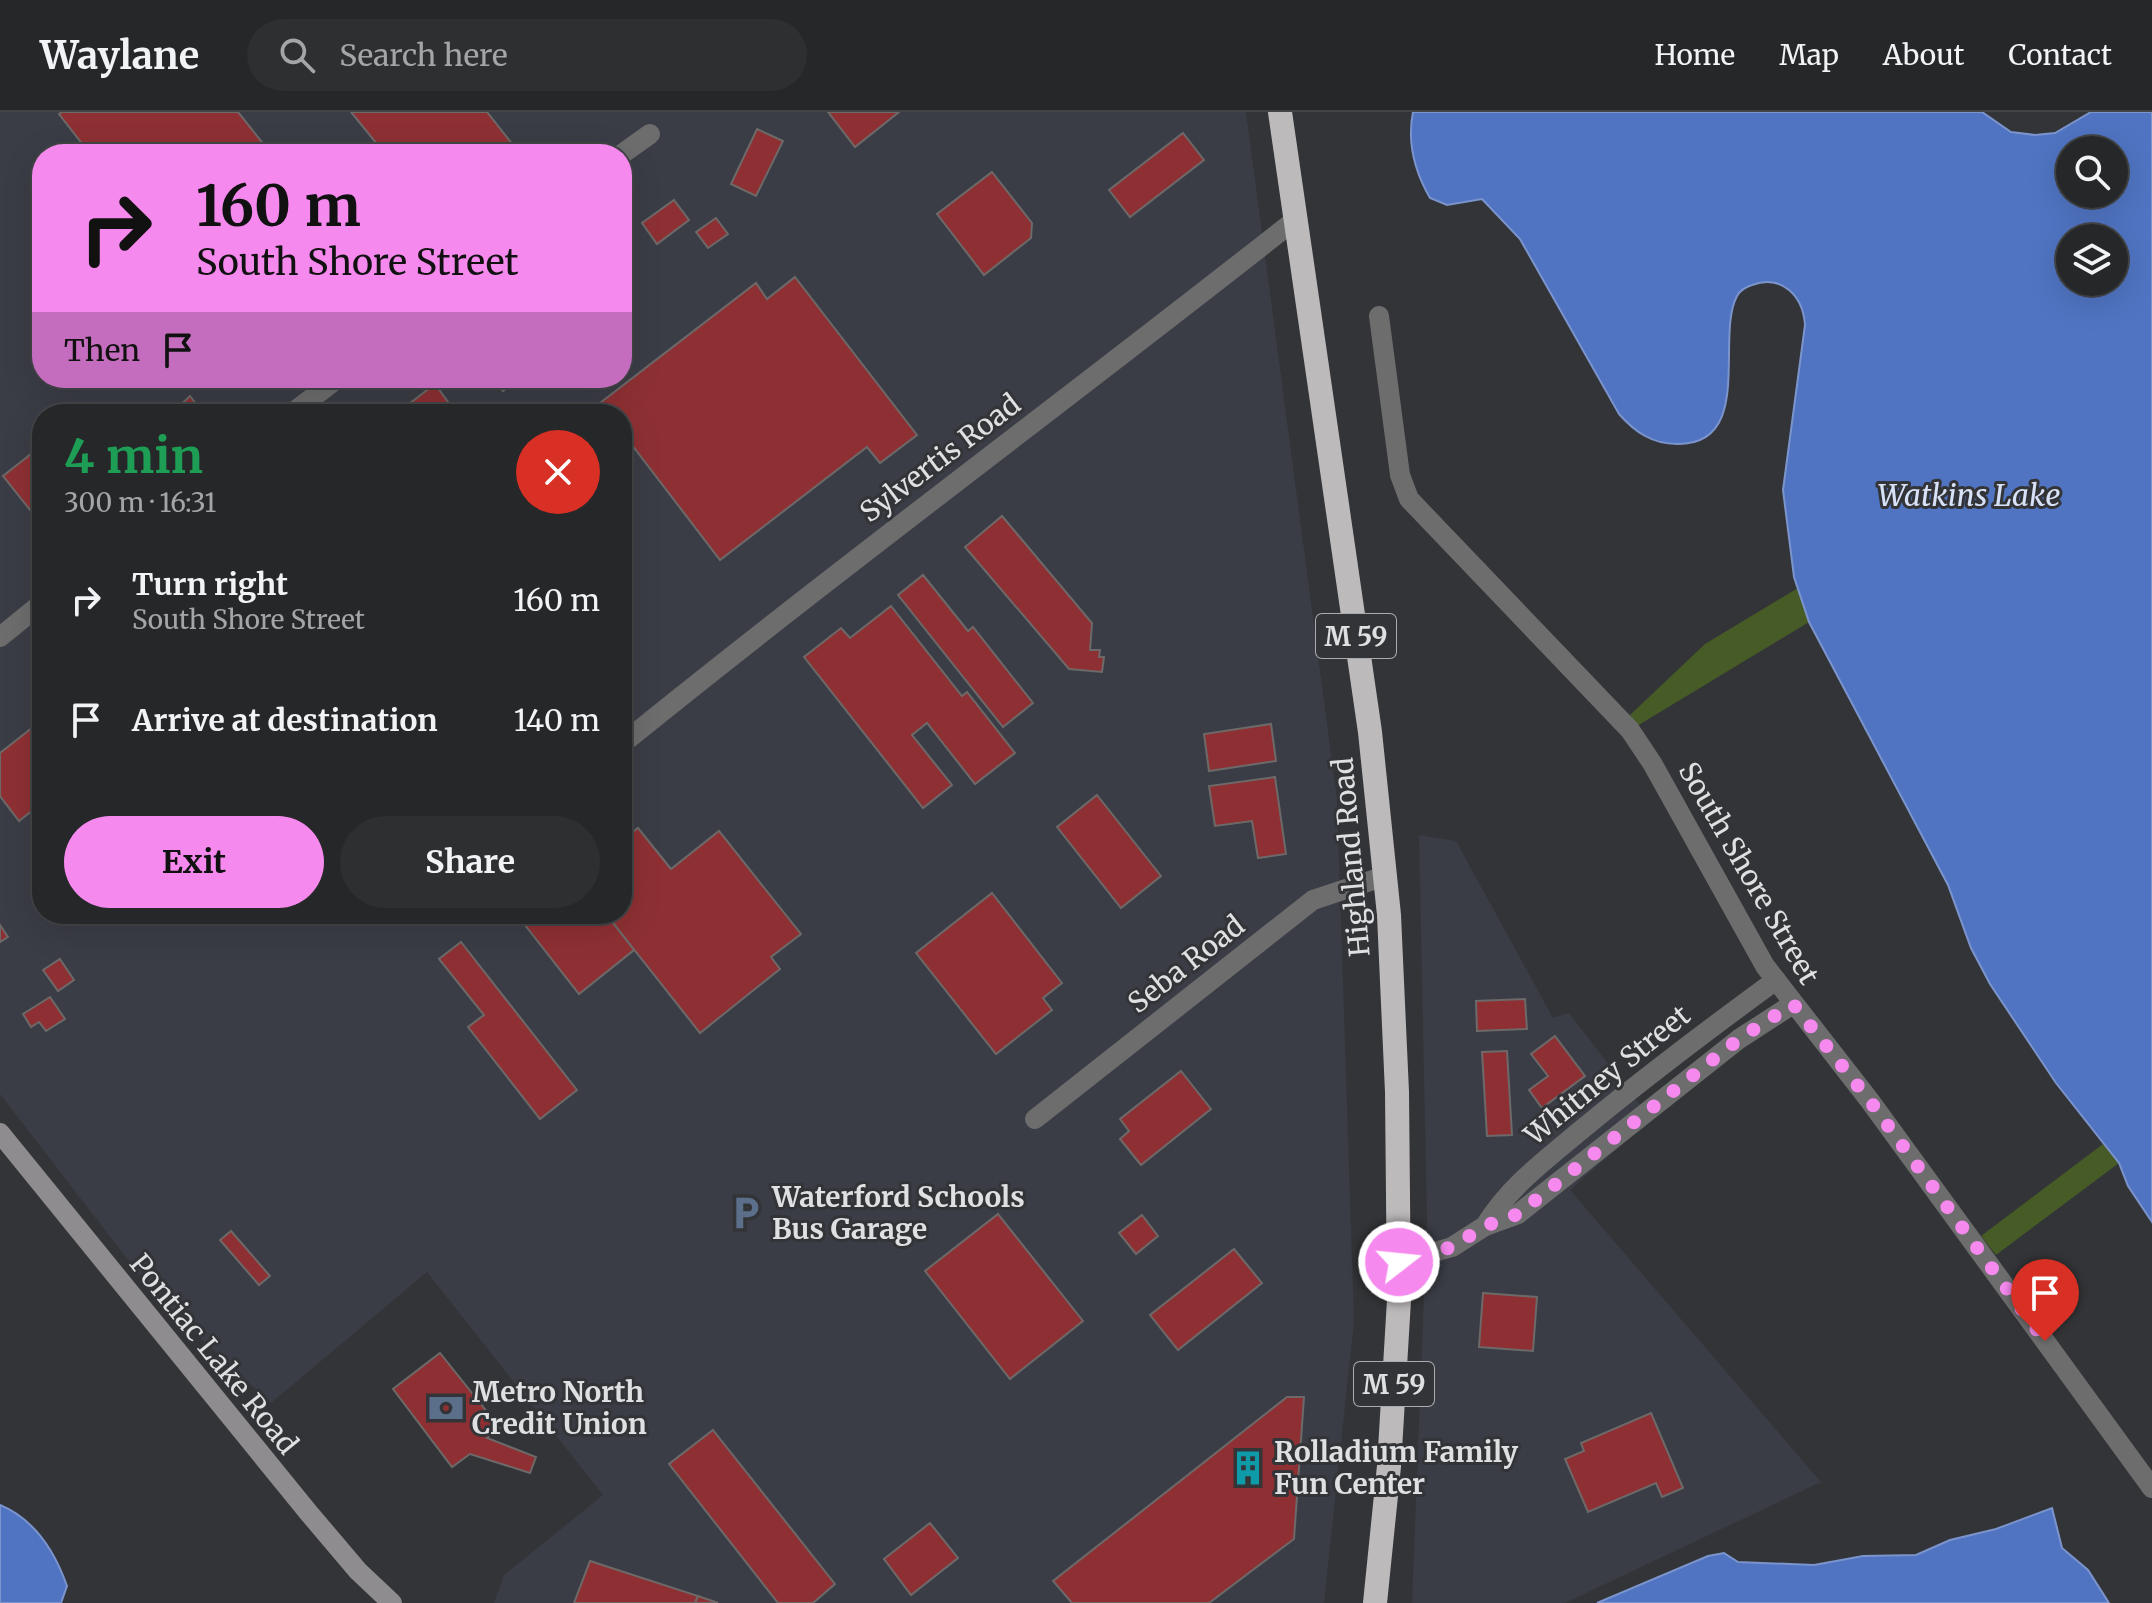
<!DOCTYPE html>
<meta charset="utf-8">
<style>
body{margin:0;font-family:Merriweather,serif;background:#2e2f31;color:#f1f3f6;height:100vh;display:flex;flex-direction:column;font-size:30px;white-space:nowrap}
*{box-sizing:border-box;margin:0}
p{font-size:26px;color:#a4a5a8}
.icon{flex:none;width:44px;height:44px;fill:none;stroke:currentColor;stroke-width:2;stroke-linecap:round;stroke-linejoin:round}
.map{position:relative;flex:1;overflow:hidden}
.sheet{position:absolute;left:32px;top:292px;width:600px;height:520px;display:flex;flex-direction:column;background:#262729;border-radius:32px;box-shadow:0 8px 32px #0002,0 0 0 2px #424446}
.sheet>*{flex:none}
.guide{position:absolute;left:32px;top:32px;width:600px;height:244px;border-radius:32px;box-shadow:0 8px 32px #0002,0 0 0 2px #424446;background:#f589ee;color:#111;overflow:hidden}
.tools{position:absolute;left:2056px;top:24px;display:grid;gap:16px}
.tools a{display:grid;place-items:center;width:72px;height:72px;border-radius:50%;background:#262729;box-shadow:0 8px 32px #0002,0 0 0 2px #424446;font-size:40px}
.pin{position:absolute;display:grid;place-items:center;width:68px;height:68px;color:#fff;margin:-82px -34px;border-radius:50% 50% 50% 0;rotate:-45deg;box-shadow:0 0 8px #0007}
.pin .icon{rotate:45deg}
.me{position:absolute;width:88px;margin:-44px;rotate:74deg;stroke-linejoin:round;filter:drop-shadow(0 0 6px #0008)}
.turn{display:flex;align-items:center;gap:28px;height:168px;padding:0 32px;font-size:36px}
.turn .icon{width:104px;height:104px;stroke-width:2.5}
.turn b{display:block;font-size:56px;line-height:68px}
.then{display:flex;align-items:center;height:76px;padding:0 32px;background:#0003;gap:16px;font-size:30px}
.round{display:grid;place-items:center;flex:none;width:84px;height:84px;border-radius:42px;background:#2e2f31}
.overview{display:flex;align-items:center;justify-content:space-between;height:136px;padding:0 32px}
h1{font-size:48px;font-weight:700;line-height:60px;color:#1e9e55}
.action{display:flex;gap:16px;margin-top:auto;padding:16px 32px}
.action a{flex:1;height:92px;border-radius:48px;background:#f589ee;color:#111;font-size:32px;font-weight:700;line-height:92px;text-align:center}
.action a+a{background:#2e2f31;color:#f1f3f6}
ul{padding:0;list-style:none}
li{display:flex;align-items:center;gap:24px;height:120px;padding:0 32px}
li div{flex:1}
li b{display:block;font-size:30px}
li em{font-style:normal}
header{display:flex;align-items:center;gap:48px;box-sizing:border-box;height:112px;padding:0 40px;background:#262729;border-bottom:2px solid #424446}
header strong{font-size:38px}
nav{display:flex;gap:44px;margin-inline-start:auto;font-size:28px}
.search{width:560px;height:72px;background:#2e2f31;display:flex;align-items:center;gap:20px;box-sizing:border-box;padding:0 28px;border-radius:44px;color:#a4a5a8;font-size:30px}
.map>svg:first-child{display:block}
</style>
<header>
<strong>Waylane</strong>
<div class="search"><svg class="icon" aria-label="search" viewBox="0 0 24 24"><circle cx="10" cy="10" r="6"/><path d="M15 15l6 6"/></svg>Search here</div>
<nav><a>Home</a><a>Map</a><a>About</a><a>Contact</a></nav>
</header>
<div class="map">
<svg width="2152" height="1491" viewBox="0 0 2152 1491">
<rect width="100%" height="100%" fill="#333437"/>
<g fill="#3b3d46" fill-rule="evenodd">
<path d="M0,0h1246l91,687 17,522 -30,282h-830l10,-28 99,-80 -176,-223 -156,131 -113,-104 -158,-205zM42,42h580v224h-580zM42,302h580v500h-580z"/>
<path d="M1419,723l37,6 97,177 16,-5 82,106 -81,71 251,292 -256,121h-153l15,-384z"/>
</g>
<g fill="#465b26">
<path d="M1798,476l11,34 -172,104 -7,-11 75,-71z"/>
<path d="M2103,1032l16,19 -123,92 -15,-19z"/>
</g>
<g fill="#5074c2" stroke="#7b94cc" stroke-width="2" fill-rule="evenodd">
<path d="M1982,0l29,20 24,3 20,-2 36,-21h61v1110l-24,-36 -9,-23 -63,-80 -66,-99 -19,-36 -23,-63 -139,-263 -15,-45 -11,-87 22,-165c-2,-29 -23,-51 -53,-40 -6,2 -12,5 -15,11 -22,41 18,149 -60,148 -25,0 -42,-12 -58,-30l-99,-175 -38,-40 -35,6 -17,-7c-15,-26 -23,-56 -17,-86zM2070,38h44v44h-44zM2070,126h44v44h-44z"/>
<path d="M0,1393c34,14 55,47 67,81l-6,17h-61z"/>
<path d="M2052,1396l10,40 26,22 21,33h-512l111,-47 16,-3 14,9 76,3 49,-9 53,-1 34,-15 46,-11z"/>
</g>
<g fill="#8e3033" stroke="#6d6969" stroke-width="2">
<path d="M62,0h176l31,39 -5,3h-174l-31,-40z"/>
<path d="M351,0h136l26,33 -12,9h-116z"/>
<path d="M828,0h71l-44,35z"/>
<path d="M757,17l26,12 -27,55 -25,-12z"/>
<path d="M1183,21l21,27 -74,57 -21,-27z"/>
<path d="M992,60l40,51 -1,15 -47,37 -47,-61z"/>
<path d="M674,88l15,20 -32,24 -15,-21z"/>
<path d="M716,106l12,16 -20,14 -12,-16z"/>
<path d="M795,165l122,158 -37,28 -13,-16 -147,113 -98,-128v-18h-14l-8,-11 156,-120 11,16z"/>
<path d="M493,266h27l-17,13z"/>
<path d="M435,272l21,29 -2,1h-37l-8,-10z"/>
<path d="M190,284l10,13 6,-4 6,8 -41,1z"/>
<path d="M41,334l1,2v77l-39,-49z"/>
<path d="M1002,404l90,107 -2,27h10l-1,7h5l-2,15 -33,-3 -104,-122z"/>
<path d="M923,463l45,56 5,-4 60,76 -30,24 -105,-132z"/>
<path d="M891,494l71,90 5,-4 48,61 -40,31 -48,-61 -15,12 40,50 -29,23 -119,-151 37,-29 9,10z"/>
<path d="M37,612l5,6v73l-23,18 -19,-25v-43z"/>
<path d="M1271,612l5,37 -67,10 -5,-37z"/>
<path d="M1275,665l11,77 -28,4 -6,-37 -37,5 -6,-40z"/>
<path d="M1097,683l64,81 -40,32 -64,-81z"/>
<path d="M638,716l33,41 48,-38 82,103 -30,23 9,12 -80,64 -94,-119h16v-74z"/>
<path d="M992,781l70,90 -19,15 9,12 -56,44 -80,-101z"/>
<path d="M529,802h77l28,36 -55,44 -58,-74z"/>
<path d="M0,813l8,12 -8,5z"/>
<path d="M461,830l116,148 -37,29 -72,-92 16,-12 -45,-56z"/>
<path d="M60,847l14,21 -16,11 -15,-21z"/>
<path d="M50,885l15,22 -19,12 -7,-9 -8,5 -8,-13z"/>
<path d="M1525,887l2,30 -50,2 -1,-30z"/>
<path d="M1555,924l30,40 -43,32 -13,-18 19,-14 -17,-22z"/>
<path d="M1507,939l5,84 -25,1 -5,-84z"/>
<path d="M1181,959l30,38 -70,56 -21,-26 9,-8 -9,-12z"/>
<path d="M998,1102l85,107 -73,58 -85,-108z"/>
<path d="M1142,1103l16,21 -22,18 -17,-21z"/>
<path d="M231,1119l39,45 -11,9 -39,-45z"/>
<path d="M1234,1137l28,34 -84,67 -28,-35z"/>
<path d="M1483,1181l54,4 -4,54 -54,-4z"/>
<path d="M440,1241l60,75 -13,10 49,19 -6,16 -60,-19 -18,13 -59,-78z"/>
<path d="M1287,1285h17l-10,142 -85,64h-137l-19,-22z"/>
<path d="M1651,1301l32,75 -21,9 -6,-14 -68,29 -23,-53 19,-8 -3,-8z"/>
<path d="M713,1318l122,154 -22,19h-35l-109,-139z"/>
<path d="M930,1411l28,35 -47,37 -27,-36z"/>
<path d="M590,1449l108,35 -3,7h-121z"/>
<path d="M698,1484l20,7h-23z"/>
</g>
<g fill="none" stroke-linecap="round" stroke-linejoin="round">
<g stroke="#6e6d6e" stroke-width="20">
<path d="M622,42l28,-20"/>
<path d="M1379,204l21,159 9,24 221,231 22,33 113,203 105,135 282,387"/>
<path d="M291,302l47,-36"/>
<path d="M0,525l42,-34"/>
<path d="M622,632c221,-179 450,-348 673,-524"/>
<path d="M1035,1007l278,-219 72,-24"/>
<path d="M1485,1114c24,-39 60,-66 95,-95 64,-53 129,-102 196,-151"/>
<path d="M1399,1150l53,-15 33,-21 33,-12 221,-175 54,-35"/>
</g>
<path stroke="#8e8c8e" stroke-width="20" d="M0,1021l308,379 50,59 34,32"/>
<path stroke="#bdbabc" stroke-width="24" d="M1280,0l90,620 19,183 8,177 2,208 -10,166 -14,137"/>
</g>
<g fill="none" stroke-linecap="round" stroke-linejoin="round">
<path stroke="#f589ee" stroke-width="14" stroke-dasharray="0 25.2" d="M1399,1150l53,-15 33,-21 33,-12 221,-175 54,-35 77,97 175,240"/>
</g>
<defs>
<g id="parking-bare" transform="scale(2.76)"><path d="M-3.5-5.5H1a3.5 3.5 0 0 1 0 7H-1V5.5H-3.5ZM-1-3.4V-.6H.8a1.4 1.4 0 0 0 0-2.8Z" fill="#5c6f8a" stroke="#333437" stroke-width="2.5" paint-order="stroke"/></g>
<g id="bank-bare" transform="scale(2.76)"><path d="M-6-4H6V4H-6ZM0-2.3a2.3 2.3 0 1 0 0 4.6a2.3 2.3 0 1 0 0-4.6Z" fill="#5c6f8a" stroke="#333437" stroke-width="2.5" paint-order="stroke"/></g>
<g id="building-bare" transform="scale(2.76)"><path d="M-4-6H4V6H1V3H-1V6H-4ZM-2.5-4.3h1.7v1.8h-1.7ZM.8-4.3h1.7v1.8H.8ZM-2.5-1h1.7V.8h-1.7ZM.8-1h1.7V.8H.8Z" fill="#0f9aa8" stroke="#333437" stroke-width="2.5" paint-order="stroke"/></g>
</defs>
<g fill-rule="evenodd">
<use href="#parking-bare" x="746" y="1101"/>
<use href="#bank-bare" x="446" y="1296"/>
<use href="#building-bare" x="1248" y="1356"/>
</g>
<g text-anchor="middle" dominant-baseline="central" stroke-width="6" stroke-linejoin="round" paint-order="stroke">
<g fill="#333437" stroke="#abacaf" stroke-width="2">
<rect x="1316" y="502" width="80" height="44" rx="6"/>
<rect x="1354" y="1250" width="80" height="44" rx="6"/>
</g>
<g font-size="26" font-weight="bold" fill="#dfe0e2">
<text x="1356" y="524">M 59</text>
<text x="1394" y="1272">M 59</text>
</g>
<g font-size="28" fill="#dfe0e2" stroke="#333437">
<text transform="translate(940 346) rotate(-37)">Sylvertis Road</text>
<text transform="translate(1351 745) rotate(-95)">Highland Road</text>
<text transform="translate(1749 761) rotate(60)">South Shore Street</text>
<text transform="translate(1186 852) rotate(-38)">Seba Road</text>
<text transform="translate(1607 963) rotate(-39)">Whitney Street</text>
<text transform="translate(214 1242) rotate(51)">Pontiac Lake Road</text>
</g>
<g font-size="28" font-weight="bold" fill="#dfe0e2" stroke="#333437" text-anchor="start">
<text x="772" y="1085">Waterford Schools<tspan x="772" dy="32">Bus Garage</tspan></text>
<text x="472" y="1280">Metro North<tspan x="472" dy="32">Credit Union</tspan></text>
<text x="1274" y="1340">Rolladium Family<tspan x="1274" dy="32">Fun Center</tspan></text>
</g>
<g font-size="30" font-style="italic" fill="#d7e2f8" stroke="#333437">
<text x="1969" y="383">Watkins Lake</text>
</g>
</g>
</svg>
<div class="tools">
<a><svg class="icon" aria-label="search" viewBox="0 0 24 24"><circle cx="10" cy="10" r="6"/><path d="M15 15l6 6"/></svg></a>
<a><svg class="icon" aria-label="layers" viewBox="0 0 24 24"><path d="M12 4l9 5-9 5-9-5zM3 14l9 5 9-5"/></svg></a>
</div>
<div class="pin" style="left:2045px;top:1229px;background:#d93025"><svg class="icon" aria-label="arrive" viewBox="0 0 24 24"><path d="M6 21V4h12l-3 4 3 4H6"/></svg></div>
<svg class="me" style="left:1399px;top:1150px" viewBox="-20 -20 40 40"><circle r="17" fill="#f589ee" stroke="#fff" stroke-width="3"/><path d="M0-11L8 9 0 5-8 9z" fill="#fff"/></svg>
<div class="guide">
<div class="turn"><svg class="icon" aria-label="right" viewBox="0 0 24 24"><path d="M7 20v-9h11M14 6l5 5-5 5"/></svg><div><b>160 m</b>South Shore Street</div></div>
<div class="then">Then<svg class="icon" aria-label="arrive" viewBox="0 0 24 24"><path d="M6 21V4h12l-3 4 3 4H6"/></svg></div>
</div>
<section class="sheet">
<div class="overview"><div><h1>4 min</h1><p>300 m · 16:31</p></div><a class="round" style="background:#d93025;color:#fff"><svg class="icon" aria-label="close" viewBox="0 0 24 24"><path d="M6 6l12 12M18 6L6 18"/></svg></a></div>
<ul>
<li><svg class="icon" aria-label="right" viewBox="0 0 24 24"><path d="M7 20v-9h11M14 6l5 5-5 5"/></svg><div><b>Turn right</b><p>South Shore Street</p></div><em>160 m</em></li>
<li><svg class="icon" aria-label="arrive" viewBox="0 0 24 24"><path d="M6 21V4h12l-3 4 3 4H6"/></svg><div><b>Arrive at destination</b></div><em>140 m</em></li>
</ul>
<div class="action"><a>Exit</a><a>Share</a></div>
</section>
</div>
